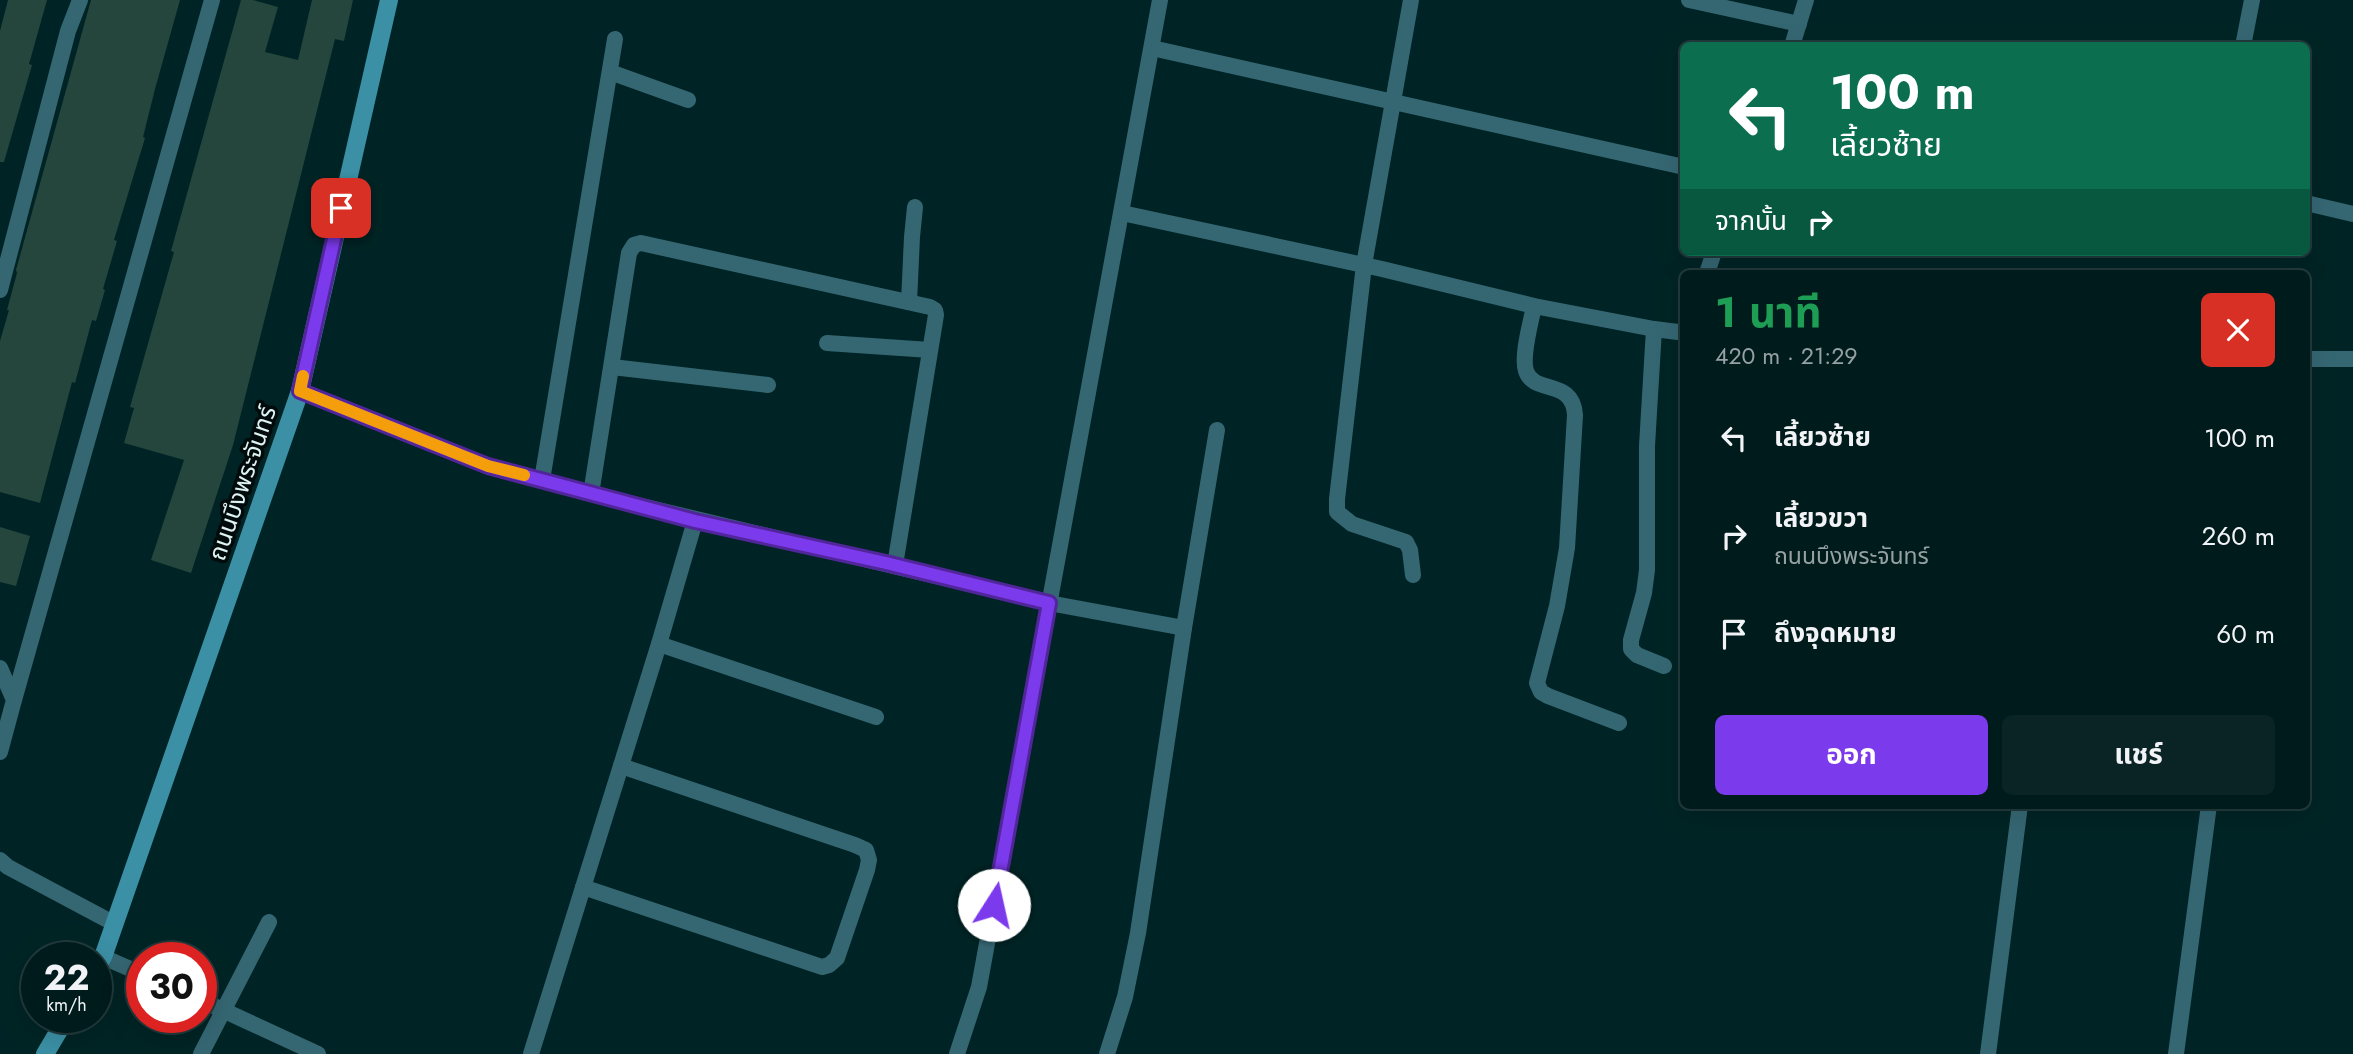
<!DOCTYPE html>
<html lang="th">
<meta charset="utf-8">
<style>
body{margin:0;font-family:Jost,"Noto Sans Thai",sans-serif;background:#0a2425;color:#f1f3f6;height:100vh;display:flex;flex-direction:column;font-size:26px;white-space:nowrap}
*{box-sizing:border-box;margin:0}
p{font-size:23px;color:#95a1a3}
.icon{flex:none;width:38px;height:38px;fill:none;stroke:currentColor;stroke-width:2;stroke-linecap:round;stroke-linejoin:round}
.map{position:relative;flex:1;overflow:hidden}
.details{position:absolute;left:1680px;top:270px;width:630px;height:539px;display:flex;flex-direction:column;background:#001b1c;border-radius:10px;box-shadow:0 7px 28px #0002,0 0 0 2px #22393b}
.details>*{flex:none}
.guide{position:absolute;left:1680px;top:42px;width:630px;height:214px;border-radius:10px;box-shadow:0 7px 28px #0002,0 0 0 2px #22393b;background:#0b6e4f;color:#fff;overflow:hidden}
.speed{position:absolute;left:21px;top:942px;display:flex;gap:14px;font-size:35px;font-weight:700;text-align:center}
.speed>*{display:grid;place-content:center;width:91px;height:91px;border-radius:50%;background:#001b1c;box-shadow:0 7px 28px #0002,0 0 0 2px #22393b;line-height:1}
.speed small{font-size:18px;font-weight:400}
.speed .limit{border:10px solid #d22;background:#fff;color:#111}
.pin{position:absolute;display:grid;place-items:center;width:60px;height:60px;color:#fff;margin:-30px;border-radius:14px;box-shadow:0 4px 10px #0006}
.me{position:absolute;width:77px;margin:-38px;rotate:10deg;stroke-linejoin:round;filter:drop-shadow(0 0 5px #0008)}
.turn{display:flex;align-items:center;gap:24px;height:147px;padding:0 35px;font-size:32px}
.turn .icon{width:91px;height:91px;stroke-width:2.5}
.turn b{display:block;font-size:49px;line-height:60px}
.then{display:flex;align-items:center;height:66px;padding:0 35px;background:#0003;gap:14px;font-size:26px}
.round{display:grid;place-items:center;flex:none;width:74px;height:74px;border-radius:10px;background:#0a2425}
.summary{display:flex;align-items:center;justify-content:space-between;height:119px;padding:0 35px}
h1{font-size:42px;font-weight:700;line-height:52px;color:#1e9e55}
.action{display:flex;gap:14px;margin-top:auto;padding:14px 35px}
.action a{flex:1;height:80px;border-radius:10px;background:#7c3aed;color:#fff;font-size:28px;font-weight:700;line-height:80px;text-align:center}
.action a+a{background:#0a2425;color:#f1f3f6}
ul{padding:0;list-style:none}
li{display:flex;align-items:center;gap:21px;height:98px;padding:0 35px}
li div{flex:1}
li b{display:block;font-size:26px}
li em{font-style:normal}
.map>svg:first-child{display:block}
</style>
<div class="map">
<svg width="2353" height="1054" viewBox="0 0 2353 1054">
<rect width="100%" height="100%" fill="#002425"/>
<g fill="#25463d">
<path d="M8,0h39l-18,64 3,1 -28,97h-4v-131z"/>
<path d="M91,0h89l-25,89 -12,48 2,1 -31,102 3,1 -14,48 2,1 -9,31 -4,-1 -17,63 -3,-1 -32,121 -40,-11v-151l9,-31h-2l10,-37 -1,-3z"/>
<path d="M241,0h12l25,7 -13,45 33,8 14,-60h41l-9,41 -9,-2 -102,406 -42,128 -40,-13 33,-100 -60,-17 10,-35 -4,-1 44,-155 -3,-1z"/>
<path d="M0,527l30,9 -14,50 -16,-4z"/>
</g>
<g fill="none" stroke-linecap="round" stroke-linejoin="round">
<g stroke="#356773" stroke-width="16">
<path d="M1411,0l-47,265 -27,234v13l15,12 54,18 4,8 3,25"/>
<path d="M1689,0l110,24"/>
<path d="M1792,46l14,-46"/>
<path d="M2243,46l9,-46"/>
<path d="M1152,48l532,119"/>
<path d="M610,72l78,28"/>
<path d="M2306,203l47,11"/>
<path d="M1122,213l260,56 152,37 120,23 24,3 6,-1"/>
<path d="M1707,273l7,-21"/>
<path d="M0,290l68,-259 12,-31"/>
<path d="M909,302l3,-65 3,-30"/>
<path d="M1534,306c-3,16 -13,50 -8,65 8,24 47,7 49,44l-8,133 -10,58 -20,77 4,9 7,4 71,27"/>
<path d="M1654,329l-7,117v124l-3,23 -13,47v9l6,6 27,11"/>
<path d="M827,343l103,7"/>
<path d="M2306,359h47"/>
<path d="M612,367l156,18"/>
<path d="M300,391l188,75 103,28 458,109 135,25"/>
<path d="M542,480l73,-441"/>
<path d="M591,494l38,-241 5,-8 7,-2 289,64 5,3 1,5 -41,250"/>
<path d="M659,644l217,73"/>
<path d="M0,668l14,32 -14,52"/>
<path d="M14,700l198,-700"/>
<path d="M0,860l8,7 107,57"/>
<path d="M583,887l239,80 7,-2 8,-7 30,-88 2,-10 -3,-10 -11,-5 -234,-79"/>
<path d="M103,957l39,17"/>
<path d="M201,1000l117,54"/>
<path d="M201,1054l68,-132"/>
<path d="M531,1054l128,-410 36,-123"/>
<path d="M957,1054l22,-67 181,-987"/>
<path d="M1107,1054l18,-57 13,-64 46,-305 33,-198"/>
<path d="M1988,1054l32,-249"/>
<path d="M2176,1054l33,-249"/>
</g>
<g stroke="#3b90a5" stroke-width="18">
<path d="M96,969l7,-12 197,-566 89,-391"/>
<path d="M45,1054l22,-37"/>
</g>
</g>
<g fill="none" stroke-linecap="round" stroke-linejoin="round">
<g stroke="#51269a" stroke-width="18">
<path id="route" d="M341,208l-41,183 188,75 207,55 191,42 163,40 -55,302"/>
</g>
<use href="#route" stroke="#7c3aed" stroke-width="12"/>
<path stroke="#f59e0b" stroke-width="12" d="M303,376l-3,15 188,75 36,9"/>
</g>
<g text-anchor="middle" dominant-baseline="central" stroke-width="7" stroke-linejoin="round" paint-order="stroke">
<g font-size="24" fill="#dff3f3" stroke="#010b0b">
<text transform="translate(242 483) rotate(-71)">ถนนบึงพระจันทร์</text>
</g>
</g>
</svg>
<div class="speed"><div>22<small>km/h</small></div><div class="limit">30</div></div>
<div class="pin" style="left:341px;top:208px;background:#d93025"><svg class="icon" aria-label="arrive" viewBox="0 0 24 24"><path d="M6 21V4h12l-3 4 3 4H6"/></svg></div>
<svg class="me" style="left:994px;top:905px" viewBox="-20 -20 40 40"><circle r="19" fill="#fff"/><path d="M0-13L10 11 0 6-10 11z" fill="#7c3aed"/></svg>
<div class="guide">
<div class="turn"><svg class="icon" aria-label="left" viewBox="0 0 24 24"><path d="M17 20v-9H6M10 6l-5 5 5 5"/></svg><div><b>100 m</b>เลี้ยวซ้าย</div></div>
<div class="then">จากนั้น<svg class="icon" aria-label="right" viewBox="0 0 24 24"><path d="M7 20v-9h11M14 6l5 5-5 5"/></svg></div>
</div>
<section class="details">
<div class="summary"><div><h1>1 นาที</h1><p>420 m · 21:29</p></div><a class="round" style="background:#d93025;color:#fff"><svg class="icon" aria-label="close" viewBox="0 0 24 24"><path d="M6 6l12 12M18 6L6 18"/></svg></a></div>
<ul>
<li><svg class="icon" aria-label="left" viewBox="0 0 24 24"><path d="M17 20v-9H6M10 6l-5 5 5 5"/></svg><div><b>เลี้ยวซ้าย</b></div><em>100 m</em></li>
<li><svg class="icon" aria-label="right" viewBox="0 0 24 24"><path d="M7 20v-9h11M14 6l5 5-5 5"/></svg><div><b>เลี้ยวขวา</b><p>ถนนบึงพระจันทร์</p></div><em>260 m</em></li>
<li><svg class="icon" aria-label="arrive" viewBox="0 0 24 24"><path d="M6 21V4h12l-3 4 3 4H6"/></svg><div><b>ถึงจุดหมาย</b></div><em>60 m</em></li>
</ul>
<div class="action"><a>ออก</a><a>แชร์</a></div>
</section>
</div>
